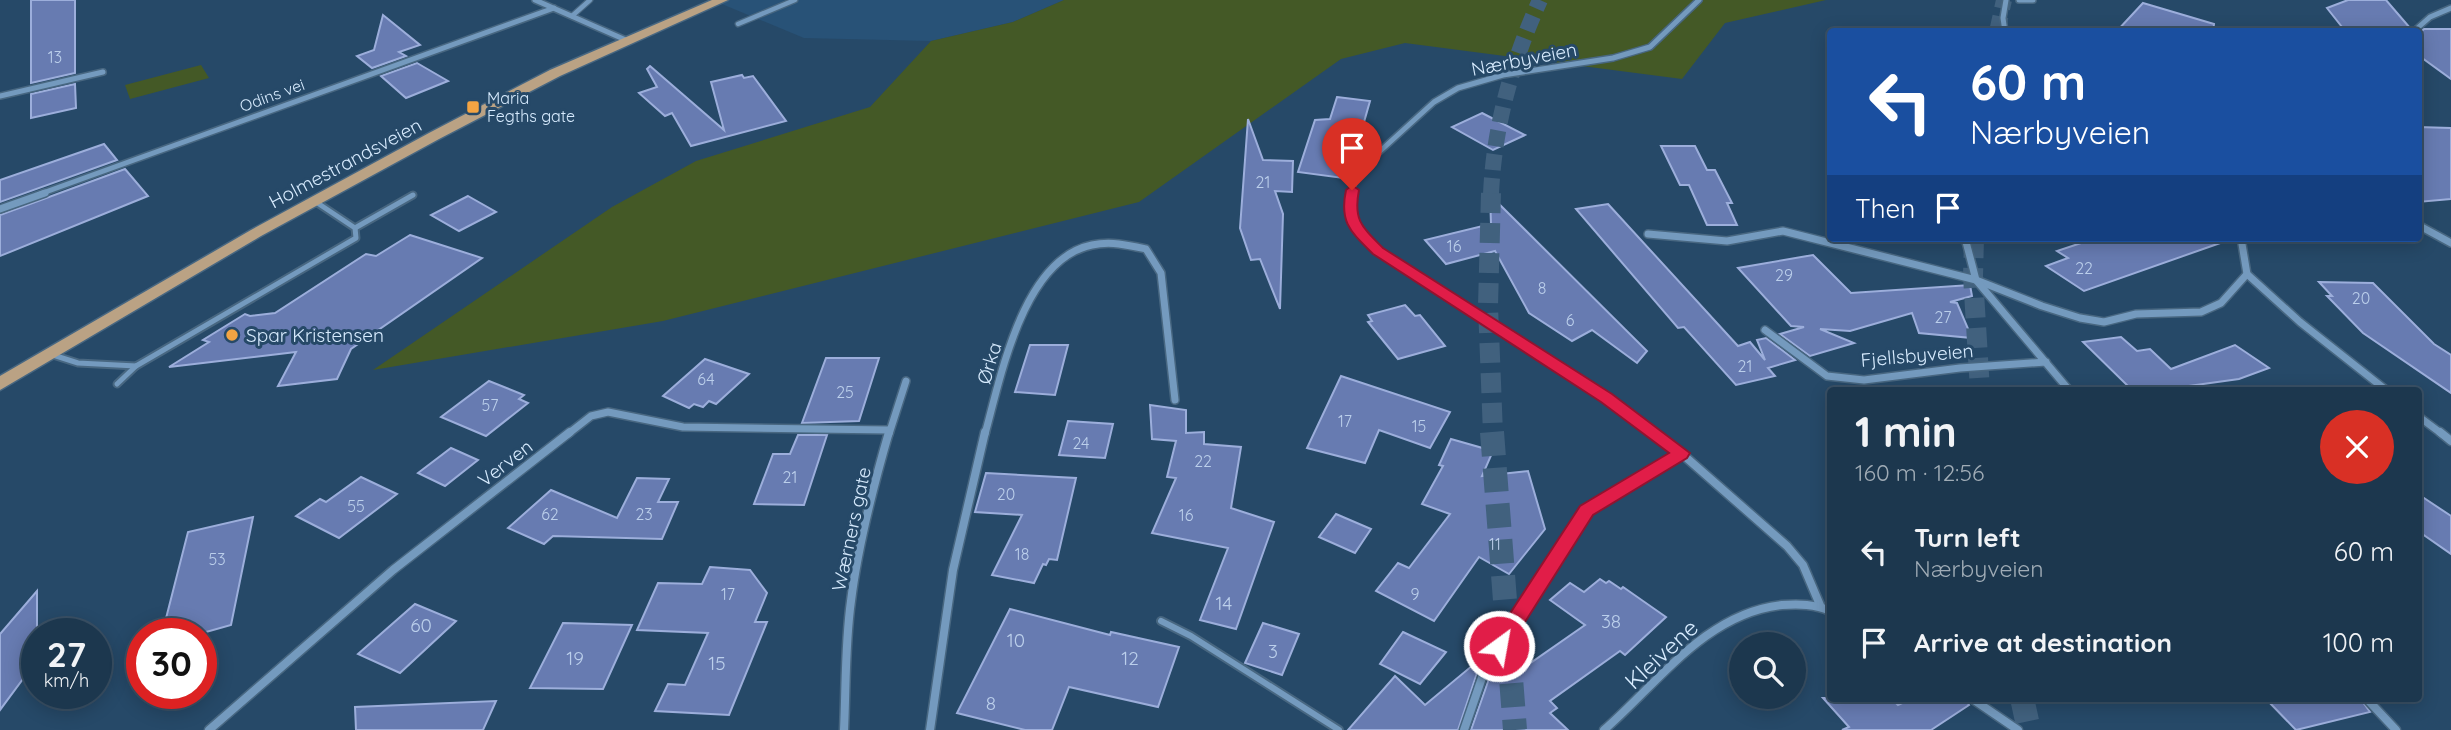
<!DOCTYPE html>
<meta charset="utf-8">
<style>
body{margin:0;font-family:Quicksand,sans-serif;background:#253f55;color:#f1f3f6;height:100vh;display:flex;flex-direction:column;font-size:26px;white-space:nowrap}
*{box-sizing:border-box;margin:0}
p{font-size:23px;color:#a0acb6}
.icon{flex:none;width:38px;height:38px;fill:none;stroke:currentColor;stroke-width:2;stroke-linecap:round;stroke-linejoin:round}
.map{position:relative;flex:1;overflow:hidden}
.sheet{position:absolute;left:1827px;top:387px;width:595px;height:315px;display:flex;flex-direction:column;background:#1c374e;border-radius:7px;box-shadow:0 4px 18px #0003,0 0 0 2px #3a5166}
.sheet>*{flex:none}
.guide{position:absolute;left:1827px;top:28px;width:595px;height:214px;border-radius:7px;box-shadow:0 4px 18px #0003,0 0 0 2px #3a5166;background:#1a4fa0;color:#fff;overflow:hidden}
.controls{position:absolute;left:1729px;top:632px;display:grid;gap:14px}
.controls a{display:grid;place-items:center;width:77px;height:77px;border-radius:50%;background:#1c374e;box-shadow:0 4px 18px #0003,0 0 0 2px #3a5166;font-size:35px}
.speed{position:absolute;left:21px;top:618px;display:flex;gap:14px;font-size:35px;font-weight:700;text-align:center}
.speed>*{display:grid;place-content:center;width:91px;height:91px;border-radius:50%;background:#1c374e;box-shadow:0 4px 18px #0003,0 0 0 2px #3a5166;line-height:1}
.speed small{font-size:18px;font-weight:400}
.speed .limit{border:10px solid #d22;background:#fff;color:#111}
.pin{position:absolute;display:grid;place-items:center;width:60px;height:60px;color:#fff;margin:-72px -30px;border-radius:50% 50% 50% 0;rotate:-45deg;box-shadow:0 0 7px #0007}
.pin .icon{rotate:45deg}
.me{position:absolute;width:77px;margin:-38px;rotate:32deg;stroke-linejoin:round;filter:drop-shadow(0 0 5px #0008)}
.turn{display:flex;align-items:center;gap:24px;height:147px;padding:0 28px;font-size:32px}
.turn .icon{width:91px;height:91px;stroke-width:2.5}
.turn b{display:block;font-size:49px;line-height:60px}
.then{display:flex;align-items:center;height:66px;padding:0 28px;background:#0003;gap:14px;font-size:26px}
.round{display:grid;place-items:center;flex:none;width:74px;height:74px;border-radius:37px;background:#253f55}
.summary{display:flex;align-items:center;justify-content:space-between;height:119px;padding:0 28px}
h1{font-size:42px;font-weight:700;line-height:52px}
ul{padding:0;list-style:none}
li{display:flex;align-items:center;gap:21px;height:91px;padding:0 28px}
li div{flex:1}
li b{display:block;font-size:26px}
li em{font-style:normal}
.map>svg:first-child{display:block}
</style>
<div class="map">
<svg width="2451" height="730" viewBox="0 0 2451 730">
<rect width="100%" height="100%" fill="#264968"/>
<path fill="#285277" d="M722,0h342l-51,22 -82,19 -127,-3 -87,-36z"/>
<g fill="#445926">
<path d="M1064,0h762l-101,23 -43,56 -277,-36 -64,16 -202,143 -476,119 -290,49 239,-163 84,-46 174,-54 61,-66 82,-19z"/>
<path d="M201,65l8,13 -79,21 -5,-14z"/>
</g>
<g fill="#677bb1" stroke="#9caedb" stroke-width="2">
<path d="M31,0h44v73l-44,10z"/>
<path d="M2348,0h38l24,28 -2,4h-62l-19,-24z"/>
<path d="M2143,3l71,21 -1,8h-97z"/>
<path d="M383,15l37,30 -21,7 7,4 -34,12 -15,-12 17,-6z"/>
<path d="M2424,29h27v50l-33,-24v-21z"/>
<path d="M417,63l31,18 -42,17 -25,-22z"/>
<path d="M650,66l74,64 -13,-48 31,-7 2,3 9,-2 33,45 -95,25 -19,-33 -7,3 -26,-23 18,-6 -10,-18z"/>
<path d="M75,84l1,24 -45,10v-24z"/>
<path d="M1337,97l33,4 -10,35 -5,-1 -12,43 -45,-6 17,-52 15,-1z"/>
<path d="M1482,113l43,22 -32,15 -41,-23z"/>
<path d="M1248,119l15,41 30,1 -1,31 -17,-1 8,23 -3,95 -20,-50 -9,1 -11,-32z"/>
<path d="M2418,127l33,1v71l-33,3z"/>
<path d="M104,144l13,16 -117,42v-22z"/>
<path d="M1661,146h34l12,24h8l17,33h-5l10,22h-30l-18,-40h-9z"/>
<path d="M125,169l23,27 -148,60v-41z"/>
<path d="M1490,195l157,156 -10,12 -45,-33 -20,11 -43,-28 -34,-62 -49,13 -21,-24 66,-16z"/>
<path d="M468,196l28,16 -37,19 -28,-16z"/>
<path d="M1608,204l130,142 12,-4 15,18 -8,-20 9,-2 29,22 -27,8 7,8 -39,9 -52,-58 -6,1 -102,-119z"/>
<path d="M410,235l72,23 -131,91 -14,30 -59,7 18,-34 -127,15 40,-25 -6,-2 42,-26 5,2 25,-3 91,-59 10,2z"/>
<path d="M2096,238h126l1,4 -139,49 -38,-25 22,-8 -11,-7z"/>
<path d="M1813,255l38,38 119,-8 2,11 -22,6 7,1 15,35 -53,-5 -7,-20 -62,18 -30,-2 34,14 -44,13 -30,-22 24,-7 -13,-1 -53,-58z"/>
<path d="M2319,282l54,1 61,61 17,11v38l-88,-60 -36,-37h5z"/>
<path d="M1405,305l10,11 5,-1 25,31 -47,13 -30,-37 4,-1 -4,-6z"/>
<path d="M2121,337l16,14 13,-2 21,20 64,-24 34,23 -30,11 -79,11h-28l-49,-48z"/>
<path d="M1030,345h38l-13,50 -40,-3z"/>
<path d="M826,358h53l-20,63 -57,2z"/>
<path d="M705,359l44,15 -33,30 -7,-3 -6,6 -9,-3 -5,4 -26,-12z"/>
<path d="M1341,376l109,36 -20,36 -51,-18 -14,33 -58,-15z"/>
<path d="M489,381l35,14 -5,4 9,4 -42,33 -45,-19z"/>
<path d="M1150,405l36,5v23l18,-1v12l37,3 -10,61 43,14 -38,107 -36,-9 28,-72 -76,-15 24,-55 -9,-1 9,-36 -24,-2z"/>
<path d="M1068,421l45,3 -8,34 -46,-3z"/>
<path d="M798,435h29l-23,70 -50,-1 19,-50h17z"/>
<path d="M1451,439l42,12 -11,25 46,-5 17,58 -36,45 -30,-17 -45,64 -58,-30 22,-28 11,5 41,-54 -28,-10 21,-38 -4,-1z"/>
<path d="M451,448l27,12 -33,26 -27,-13z"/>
<path d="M986,473l90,5 -19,82 -8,-1 -3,6 -3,-1 -9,19 -42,-8 30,-60 -47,-3z"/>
<path d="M361,477l36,17 -58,44 -43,-22 24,-17 6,3z"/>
<path d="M637,478l32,1 -11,23h20l-16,37 -109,-3 -9,8 -36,-16 43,-38 66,28z"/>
<path d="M2418,494l33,22v38l-33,-23z"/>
<path d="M1336,514l35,15 -16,24 -36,-16z"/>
<path d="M253,517l-22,108 -32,9h-37l26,-102z"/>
<path d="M710,567l40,3 17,23 -12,29h12l-38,93 -74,-4 13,-27 17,1 23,-52 -71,-3 21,-47 44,1z"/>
<path d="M1600,579l6,4 3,-2 12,8 2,-2 43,30 -41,38 -5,-4 -70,50 7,7 -7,5 18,17h-97l20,-57 15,7 79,-55 -35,-25 20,-17 14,9z"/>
<path d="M37,591v69l-37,50v-76z"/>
<path d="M415,604l41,17 -56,52 -42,-19z"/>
<path d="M1010,609l100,26 1,-3 68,15 -21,60 -89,-20 -17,43h-27l-68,-17z"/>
<path d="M563,623l69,2 -29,64 -73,-1z"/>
<path d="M1263,623l36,11 -17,41 -37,-12z"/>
<path d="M1403,632l43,20 -26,32 -40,-20z"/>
<path d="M1473,665l6,2 -21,63h-110l47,-54 30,29z"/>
<path d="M1823,698h68l7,7 15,-7h51l5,7 -38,25h-89l7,-3z"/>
<path d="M2265,698h95l10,14 -74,18z"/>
<path d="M496,701l-13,29h-127l-1,-23z"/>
</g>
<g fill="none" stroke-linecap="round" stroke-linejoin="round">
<g stroke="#41617e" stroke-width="16" stroke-dasharray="16 8" stroke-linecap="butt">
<path d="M1997,32l7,-32"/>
<path d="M1491,194c3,-68 21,-132 49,-194"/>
</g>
<g stroke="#41617e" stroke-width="20" stroke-dasharray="20 10" stroke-linecap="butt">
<path d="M1491,193l-3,113 5,128"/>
<path d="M1974,238l-1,38 7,114"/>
</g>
<g stroke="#41617e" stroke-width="24" stroke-dasharray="24 12" stroke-linecap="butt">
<path d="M1492,432l23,298"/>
<path d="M2022,698l7,32"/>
</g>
<g stroke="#486781" stroke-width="7">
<g id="service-far2">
<path d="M572,16l18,-16"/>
<path d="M738,24l57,-24"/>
</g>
</g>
<g stroke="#486781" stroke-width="9">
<g id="service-far1">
<path d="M355,228l58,-33"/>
<path d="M53,355l25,8 58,3 220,-128 -1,-10 -39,-26"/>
<path d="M117,384l19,-18"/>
</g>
</g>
<g stroke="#486781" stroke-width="10">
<path id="service" d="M1161,621l30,15 148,94"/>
</g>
<g stroke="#486781" stroke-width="8">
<g id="minor-far2">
<path d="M535,0l93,41"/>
<path d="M2019,0h14"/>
<path d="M2005,32l-2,-14 3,-18"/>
<path d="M2413,32l17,-15 21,-9"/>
<path d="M0,96l103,-24"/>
<path d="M40,194l514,-186"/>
<path d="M1351,194l5,-21 78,-71 24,-14 45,-13 110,-17 37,-11 49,-47"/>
</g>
</g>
<g stroke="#486781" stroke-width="10">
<g id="minor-far1">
<path d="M1352,193c-6,29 7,39 26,58l228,147 49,36"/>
<path d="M0,209l45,-16"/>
<path d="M2418,225l33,18"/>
<path d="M1648,234l79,7 56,-10 193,49 66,26 38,12 24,4 32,-8 65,-2 20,-9 26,-29"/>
<path d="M1965,238l11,42 93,110"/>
<path d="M2241,238l6,36 53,48 86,68"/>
<path d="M1765,330l62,46 37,4 96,-12 86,-6"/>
<path d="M2418,416l24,18"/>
<path d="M568,434l23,-18 17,-4 75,15 206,3"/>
<path d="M889,434l17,-53"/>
<path d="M985,434c16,-58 38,-175 107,-189 19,-4 36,0 54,4l15,24 14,127"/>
</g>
</g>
<g stroke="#486781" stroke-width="11">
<g id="minor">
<path d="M1653,432l28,21 106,93 16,19 17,40"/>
<path d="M2440,432l11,9"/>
<path d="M1971,698l47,32"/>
<path d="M2366,698l30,32"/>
<path d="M209,730l184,-160 177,-138"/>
<path d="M844,730c2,-43 1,-87 7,-129 7,-57 22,-114 38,-169"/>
<path d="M930,730l23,-160 32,-138"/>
<path d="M1464,730l22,-64 100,-155 95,-58"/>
<path d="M1604,730c54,-47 102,-117 178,-125 17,-1 33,-1 48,6"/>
</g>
</g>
<g stroke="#486781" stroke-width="3">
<path id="primary" d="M712,0h16l-168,76 -121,63 -178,97 -261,154v-14l251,-146 178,-97 121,-63z"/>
</g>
<use href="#service-far2" stroke="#749abe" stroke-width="4.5"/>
<use href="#service-far1" stroke="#749abe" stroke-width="5"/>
<use href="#service" stroke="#749abe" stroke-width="6"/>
<use href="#minor-far2" stroke="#749abe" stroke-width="5"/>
<use href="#minor-far1" stroke="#749abe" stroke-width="7"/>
<use href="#minor" stroke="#749abe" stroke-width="8"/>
<use href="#primary" fill="#baa284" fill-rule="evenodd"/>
</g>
<path fill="#e11d48" stroke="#92132f" stroke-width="2" d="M1352,185l7,5c-6,30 3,37 24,58l229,146 78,59 -3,5 -94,57 -87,137 -7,2 -7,-2 -3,-6 3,-5 88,-135 89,-53 -68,-51 -228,-148c-22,-22 -34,-31 -27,-64z"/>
<g fill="#f3a443" stroke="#264968" stroke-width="2.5">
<rect x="466" y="100" width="14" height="14" rx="3.5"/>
<circle cx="232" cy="335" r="7"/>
</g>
<g text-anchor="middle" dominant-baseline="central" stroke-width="6" stroke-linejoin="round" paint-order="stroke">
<g font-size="16" fill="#bbcfeb">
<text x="55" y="57">13</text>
<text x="1263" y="182">21</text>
<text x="1454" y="246">16</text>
<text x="2084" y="268">22</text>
<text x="1784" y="275">29</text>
<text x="1542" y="288">8</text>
<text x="2361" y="298">20</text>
<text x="1943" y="317">27</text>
<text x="1570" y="320">6</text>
<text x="1745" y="366">21</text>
<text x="706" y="379">64</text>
<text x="845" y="392">25</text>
<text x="490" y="405">57</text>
<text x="1345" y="421">17</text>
<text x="1419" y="426">15</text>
<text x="1081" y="443">24</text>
<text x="1203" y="461">22</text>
<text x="790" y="477">21</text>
<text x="1006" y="494">20</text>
<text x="356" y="506">55</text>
<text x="550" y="514">62</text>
<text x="644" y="514">23</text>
<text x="1186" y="515">16</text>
<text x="1495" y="544">11</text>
<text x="1022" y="554">18</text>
<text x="217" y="559">53</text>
<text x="728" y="594">17</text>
<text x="1415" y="594">9</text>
</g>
<g font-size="16" fill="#d7ebfe" stroke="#264968">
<text transform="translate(272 95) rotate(-20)">Odins vei</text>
</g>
<g font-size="16" fill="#d7ebfe" stroke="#264968" text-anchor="start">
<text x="487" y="98">Maria<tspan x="487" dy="18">Fegths gate</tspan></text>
</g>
<g font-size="19" fill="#d7ebfe" stroke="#264968">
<text transform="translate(1524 59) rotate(-11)">Nærbyveien</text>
<text transform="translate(345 163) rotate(-28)">Holmestrandsveien</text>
<text transform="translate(1917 355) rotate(-5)">Fjellsbyveien</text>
<text transform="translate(989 363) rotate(-73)">Ørka</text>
<text transform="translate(505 463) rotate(-38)">Verven</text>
<text transform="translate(851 529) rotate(-78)">Wærners gate</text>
</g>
<g font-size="19" fill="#d7ebfe" stroke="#264968" text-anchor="start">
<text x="246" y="335">Spar Kristensen</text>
</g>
<g font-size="19" fill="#bbcfeb">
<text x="1224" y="603">14</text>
<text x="1611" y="621">38</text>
<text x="421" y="625">60</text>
<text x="1016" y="640">10</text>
<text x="1273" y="651">3</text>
<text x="575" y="658">19</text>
<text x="1130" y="658">12</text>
<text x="717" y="663">15</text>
<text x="991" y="703">8</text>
</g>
<g font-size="23" fill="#d7ebfe" stroke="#264968">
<text transform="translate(1661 654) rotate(-43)">Kleivene</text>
</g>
</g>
</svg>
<div class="controls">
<a><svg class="icon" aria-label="search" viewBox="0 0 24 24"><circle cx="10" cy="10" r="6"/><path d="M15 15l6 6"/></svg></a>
</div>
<div class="speed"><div>27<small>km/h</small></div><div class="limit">30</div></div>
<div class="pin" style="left:1352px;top:190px;background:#d93025"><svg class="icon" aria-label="arrive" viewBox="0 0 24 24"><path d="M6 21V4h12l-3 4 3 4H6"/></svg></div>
<svg class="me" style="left:1499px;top:646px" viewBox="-20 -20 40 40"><circle r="17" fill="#e11d48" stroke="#fff" stroke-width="3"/><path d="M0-11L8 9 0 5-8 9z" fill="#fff"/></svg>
<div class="guide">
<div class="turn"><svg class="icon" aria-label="left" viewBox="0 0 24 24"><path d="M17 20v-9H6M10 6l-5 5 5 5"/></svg><div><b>60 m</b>Nærbyveien</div></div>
<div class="then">Then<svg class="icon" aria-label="arrive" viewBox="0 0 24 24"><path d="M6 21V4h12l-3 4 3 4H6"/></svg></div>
</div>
<section class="sheet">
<div class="summary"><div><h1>1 min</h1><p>160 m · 12:56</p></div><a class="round" style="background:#d93025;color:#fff"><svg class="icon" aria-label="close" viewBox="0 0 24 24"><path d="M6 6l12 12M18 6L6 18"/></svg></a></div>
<ul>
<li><svg class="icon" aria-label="left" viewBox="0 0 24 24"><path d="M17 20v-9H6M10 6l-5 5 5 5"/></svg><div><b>Turn left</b><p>Nærbyveien</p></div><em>60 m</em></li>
<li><svg class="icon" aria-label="arrive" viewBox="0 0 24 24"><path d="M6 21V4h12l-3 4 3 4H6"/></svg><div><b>Arrive at destination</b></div><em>100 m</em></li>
</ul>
</section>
</div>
